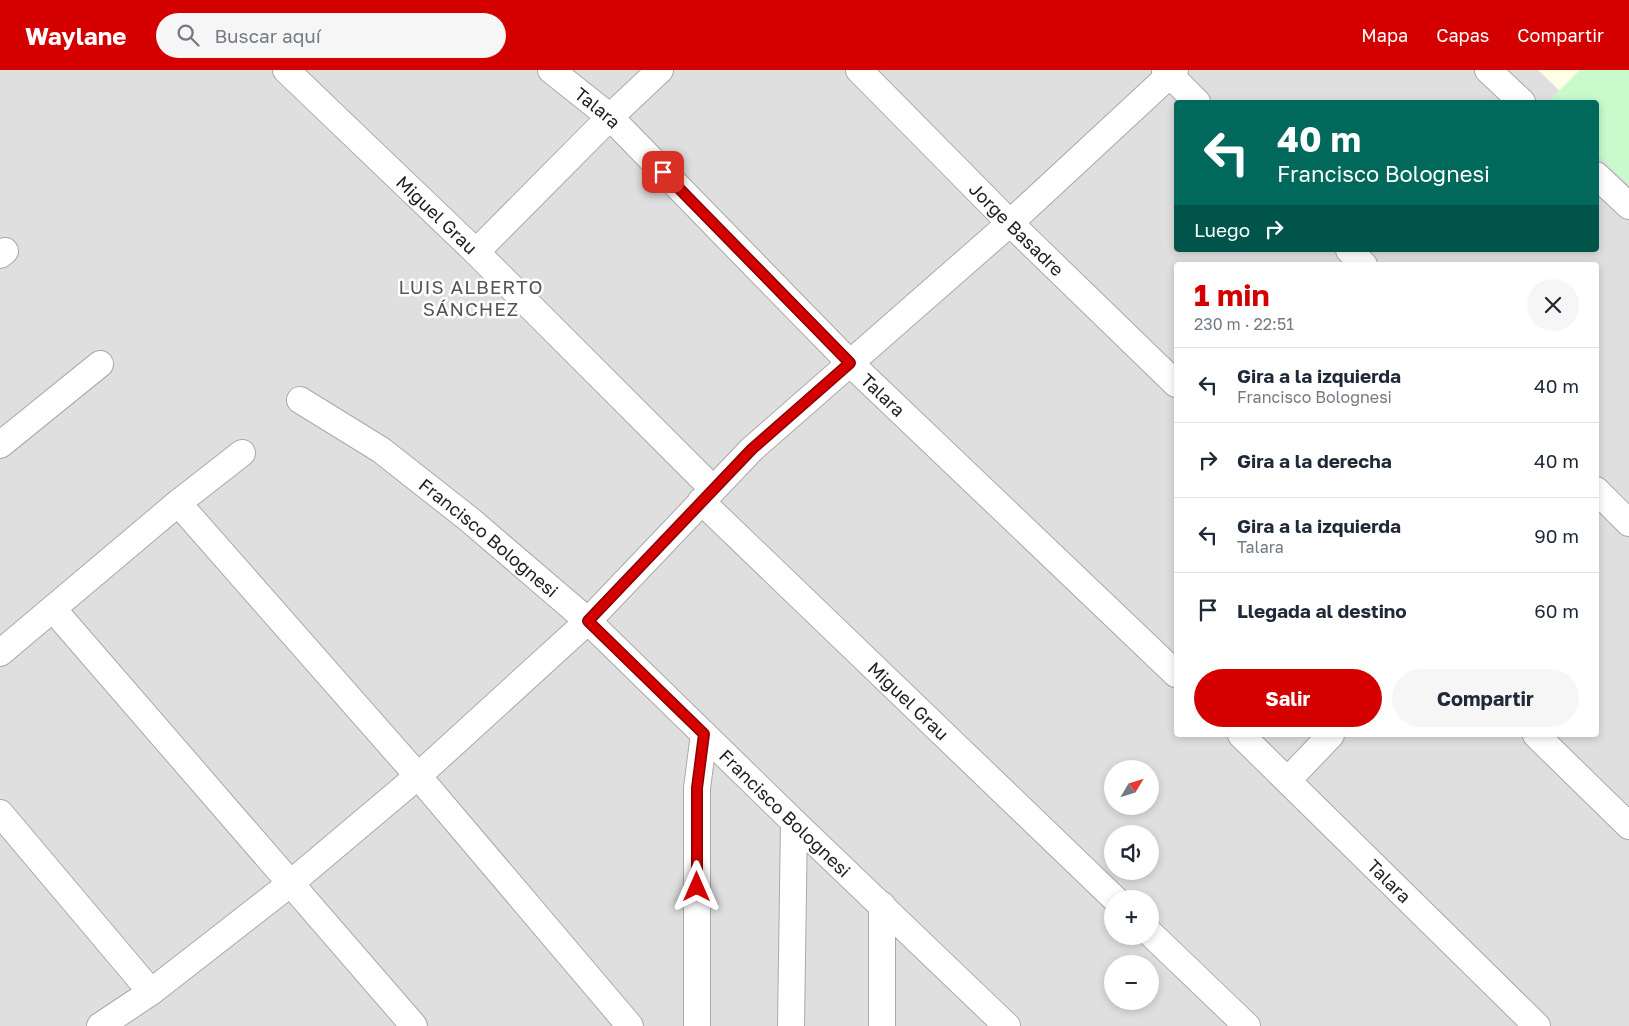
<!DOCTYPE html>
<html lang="es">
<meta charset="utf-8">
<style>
body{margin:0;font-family:"Golos Text",sans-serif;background:#f6f6f7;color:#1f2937;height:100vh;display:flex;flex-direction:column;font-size:19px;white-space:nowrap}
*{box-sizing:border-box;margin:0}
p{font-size:16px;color:#747a83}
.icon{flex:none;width:28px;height:28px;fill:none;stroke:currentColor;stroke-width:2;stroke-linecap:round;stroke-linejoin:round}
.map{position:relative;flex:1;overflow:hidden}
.panel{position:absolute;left:1174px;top:192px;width:425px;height:475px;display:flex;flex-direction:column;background:#fff;border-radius:5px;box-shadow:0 2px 8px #0003}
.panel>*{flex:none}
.guide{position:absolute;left:1174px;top:30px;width:425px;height:152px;border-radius:5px;box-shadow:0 2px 8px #0003;background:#00695c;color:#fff;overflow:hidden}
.needle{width:32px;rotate:52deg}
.buttons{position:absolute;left:1104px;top:690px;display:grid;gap:10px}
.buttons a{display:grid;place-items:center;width:55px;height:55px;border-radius:50%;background:#fff;box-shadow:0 2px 8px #0003;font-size:25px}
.pin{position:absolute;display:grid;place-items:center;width:42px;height:42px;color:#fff;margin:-21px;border-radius:10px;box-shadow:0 2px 8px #0006}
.me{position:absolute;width:55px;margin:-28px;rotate:0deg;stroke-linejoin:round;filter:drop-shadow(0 0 4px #0008)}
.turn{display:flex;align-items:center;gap:18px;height:105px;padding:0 20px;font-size:22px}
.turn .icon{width:65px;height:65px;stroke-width:2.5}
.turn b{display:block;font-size:35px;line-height:42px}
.then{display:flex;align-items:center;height:48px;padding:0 20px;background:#0003;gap:10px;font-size:19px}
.round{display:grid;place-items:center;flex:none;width:52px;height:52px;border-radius:26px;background:#f6f6f7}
.overview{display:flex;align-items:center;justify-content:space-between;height:85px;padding:0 20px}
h1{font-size:30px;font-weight:700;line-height:38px;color:#d40000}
.primary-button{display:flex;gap:10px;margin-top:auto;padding:10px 20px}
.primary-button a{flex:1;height:58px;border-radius:30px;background:#d40000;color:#fff;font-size:20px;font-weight:700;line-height:58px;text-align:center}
.primary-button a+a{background:#f6f6f7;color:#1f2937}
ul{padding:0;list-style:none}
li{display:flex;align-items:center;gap:15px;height:75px;padding:0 20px;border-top:1px solid #e0e1e3}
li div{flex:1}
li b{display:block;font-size:19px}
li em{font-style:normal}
header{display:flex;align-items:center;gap:30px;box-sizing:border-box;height:70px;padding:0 25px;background:#d40000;color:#fff}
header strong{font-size:24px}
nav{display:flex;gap:28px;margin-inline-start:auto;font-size:18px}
.search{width:350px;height:45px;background:#f6f6f7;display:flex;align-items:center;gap:12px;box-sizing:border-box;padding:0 18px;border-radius:28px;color:#747a83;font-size:19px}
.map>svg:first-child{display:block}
</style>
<header>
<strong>Waylane</strong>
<div class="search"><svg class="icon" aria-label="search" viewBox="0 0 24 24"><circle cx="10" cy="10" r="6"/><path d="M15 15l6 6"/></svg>Buscar aquí</div>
<nav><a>Mapa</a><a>Capas</a><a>Compartir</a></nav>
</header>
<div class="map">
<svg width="1629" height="956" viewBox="0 0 1629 956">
<rect width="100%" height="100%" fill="#f2efe9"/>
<path fill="#e0dfdf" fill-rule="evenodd" d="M0,0h1629v956h-1629zM1176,32h420v148h-420zM1176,195h420v470h-420zM1112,699h38v37h-38zM1112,764h38v37h-38zM1112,829h38v37h-38zM1112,894h38v37h-38z"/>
<path fill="#ffffe5" d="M1538,0h42l-20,21z"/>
<path fill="#c8facc" d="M1580,0h49v115l-33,-32v-51h-48z"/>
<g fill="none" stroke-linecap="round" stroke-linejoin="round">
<g stroke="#a9a9a9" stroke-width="28">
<g id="minor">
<path id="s1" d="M286,0l190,182 237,237"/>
<path id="s2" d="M551,0l59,47 240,246 326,311"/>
<path id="s3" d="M859,0l151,153 166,161"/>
<path d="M1165,0l32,32"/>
<path d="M1488,0l34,32"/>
<path d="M1596,105l33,31"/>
<path d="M1349,180l15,15"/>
<path d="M476,182l134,-135 50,-47"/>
<path d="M0,185l5,-4"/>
<path id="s4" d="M300,330l81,50 89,70 118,101 206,201 213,204"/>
<path d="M0,375l100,-81"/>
<path d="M1596,420l33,33"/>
<path id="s5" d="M701,431l414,398"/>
<path d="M178,433l240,273 212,250"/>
<path d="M53,539l361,417"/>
<path d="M0,583l178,-150 64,-50"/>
<path id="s6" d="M1241,665l296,291"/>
<path d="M1536,665l93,91"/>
<path d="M1288,710l43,-45"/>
<path d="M0,743l151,179"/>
<path d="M882,835v121"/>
<path d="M1150,863l97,93"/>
<path d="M100,956l51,-34 140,-109 127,-107 170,-155 164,-172 258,-226 165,-153"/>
<path d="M697,956v-238l7,-54"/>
<path d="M791,956l3,-204"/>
</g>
</g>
<use href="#minor" stroke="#fff" stroke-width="26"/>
</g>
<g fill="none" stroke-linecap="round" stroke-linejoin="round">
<g stroke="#8a0000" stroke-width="12">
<path id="route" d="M663,102l187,191 -98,86 -164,172 116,113 -7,54v99"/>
</g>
<use href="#route" stroke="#d40000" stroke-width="9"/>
</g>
<g text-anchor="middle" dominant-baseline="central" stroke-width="5" stroke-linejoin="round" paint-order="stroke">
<g font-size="18" fill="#222" stroke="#fff">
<text stroke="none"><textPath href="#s2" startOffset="60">Talara</textPath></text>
<text stroke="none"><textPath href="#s1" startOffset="209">Miguel Grau</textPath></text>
<text stroke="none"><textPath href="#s3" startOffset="224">Jorge Basadre</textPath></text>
<text stroke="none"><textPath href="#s2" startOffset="465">Talara</textPath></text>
<text stroke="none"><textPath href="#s4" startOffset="234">Francisco Bolognesi</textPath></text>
<text stroke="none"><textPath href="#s5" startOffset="288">Miguel Grau</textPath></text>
<text stroke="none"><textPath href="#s4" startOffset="639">Francisco Bolognesi</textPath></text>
<text stroke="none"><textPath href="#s6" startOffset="208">Talara</textPath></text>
</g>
<g font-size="19" letter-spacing="1" fill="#555" stroke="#fff">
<text x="471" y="216">LUIS ALBERTO<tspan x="471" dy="22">SÁNCHEZ</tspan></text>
</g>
</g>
</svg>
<div class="buttons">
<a><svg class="needle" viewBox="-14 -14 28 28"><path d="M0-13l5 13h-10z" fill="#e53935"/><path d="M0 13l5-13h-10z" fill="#747a83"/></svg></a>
<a><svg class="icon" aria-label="sound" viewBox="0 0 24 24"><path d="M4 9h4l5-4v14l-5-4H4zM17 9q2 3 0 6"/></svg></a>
<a>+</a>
<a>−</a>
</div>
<div class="pin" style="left:663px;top:102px;background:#d93025"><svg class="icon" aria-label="arrive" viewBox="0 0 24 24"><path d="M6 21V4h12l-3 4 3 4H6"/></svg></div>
<svg class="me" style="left:697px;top:817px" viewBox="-20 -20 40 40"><path d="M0-17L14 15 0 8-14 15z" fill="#d40000" stroke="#fff" stroke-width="4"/></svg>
<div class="guide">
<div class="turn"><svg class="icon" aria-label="left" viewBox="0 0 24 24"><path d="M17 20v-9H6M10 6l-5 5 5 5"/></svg><div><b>40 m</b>Francisco Bolognesi</div></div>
<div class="then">Luego<svg class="icon" aria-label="right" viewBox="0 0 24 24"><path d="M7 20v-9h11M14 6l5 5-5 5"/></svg></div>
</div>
<section class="panel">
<div class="overview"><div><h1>1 min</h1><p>230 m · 22:51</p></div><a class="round"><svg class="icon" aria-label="close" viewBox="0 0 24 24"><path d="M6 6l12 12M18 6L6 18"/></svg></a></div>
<ul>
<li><svg class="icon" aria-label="left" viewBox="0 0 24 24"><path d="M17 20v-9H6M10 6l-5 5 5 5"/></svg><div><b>Gira a la izquierda</b><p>Francisco Bolognesi</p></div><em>40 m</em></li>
<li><svg class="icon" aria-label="right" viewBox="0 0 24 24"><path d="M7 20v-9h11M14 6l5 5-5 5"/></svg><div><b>Gira a la derecha</b></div><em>40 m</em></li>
<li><svg class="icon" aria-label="left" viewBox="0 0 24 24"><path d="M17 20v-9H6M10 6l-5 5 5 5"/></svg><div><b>Gira a la izquierda</b><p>Talara</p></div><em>90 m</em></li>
<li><svg class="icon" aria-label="arrive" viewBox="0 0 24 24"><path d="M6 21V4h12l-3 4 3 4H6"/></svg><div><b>Llegada al destino</b></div><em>60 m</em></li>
</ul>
<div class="primary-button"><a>Salir</a><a>Compartir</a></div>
</section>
</div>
